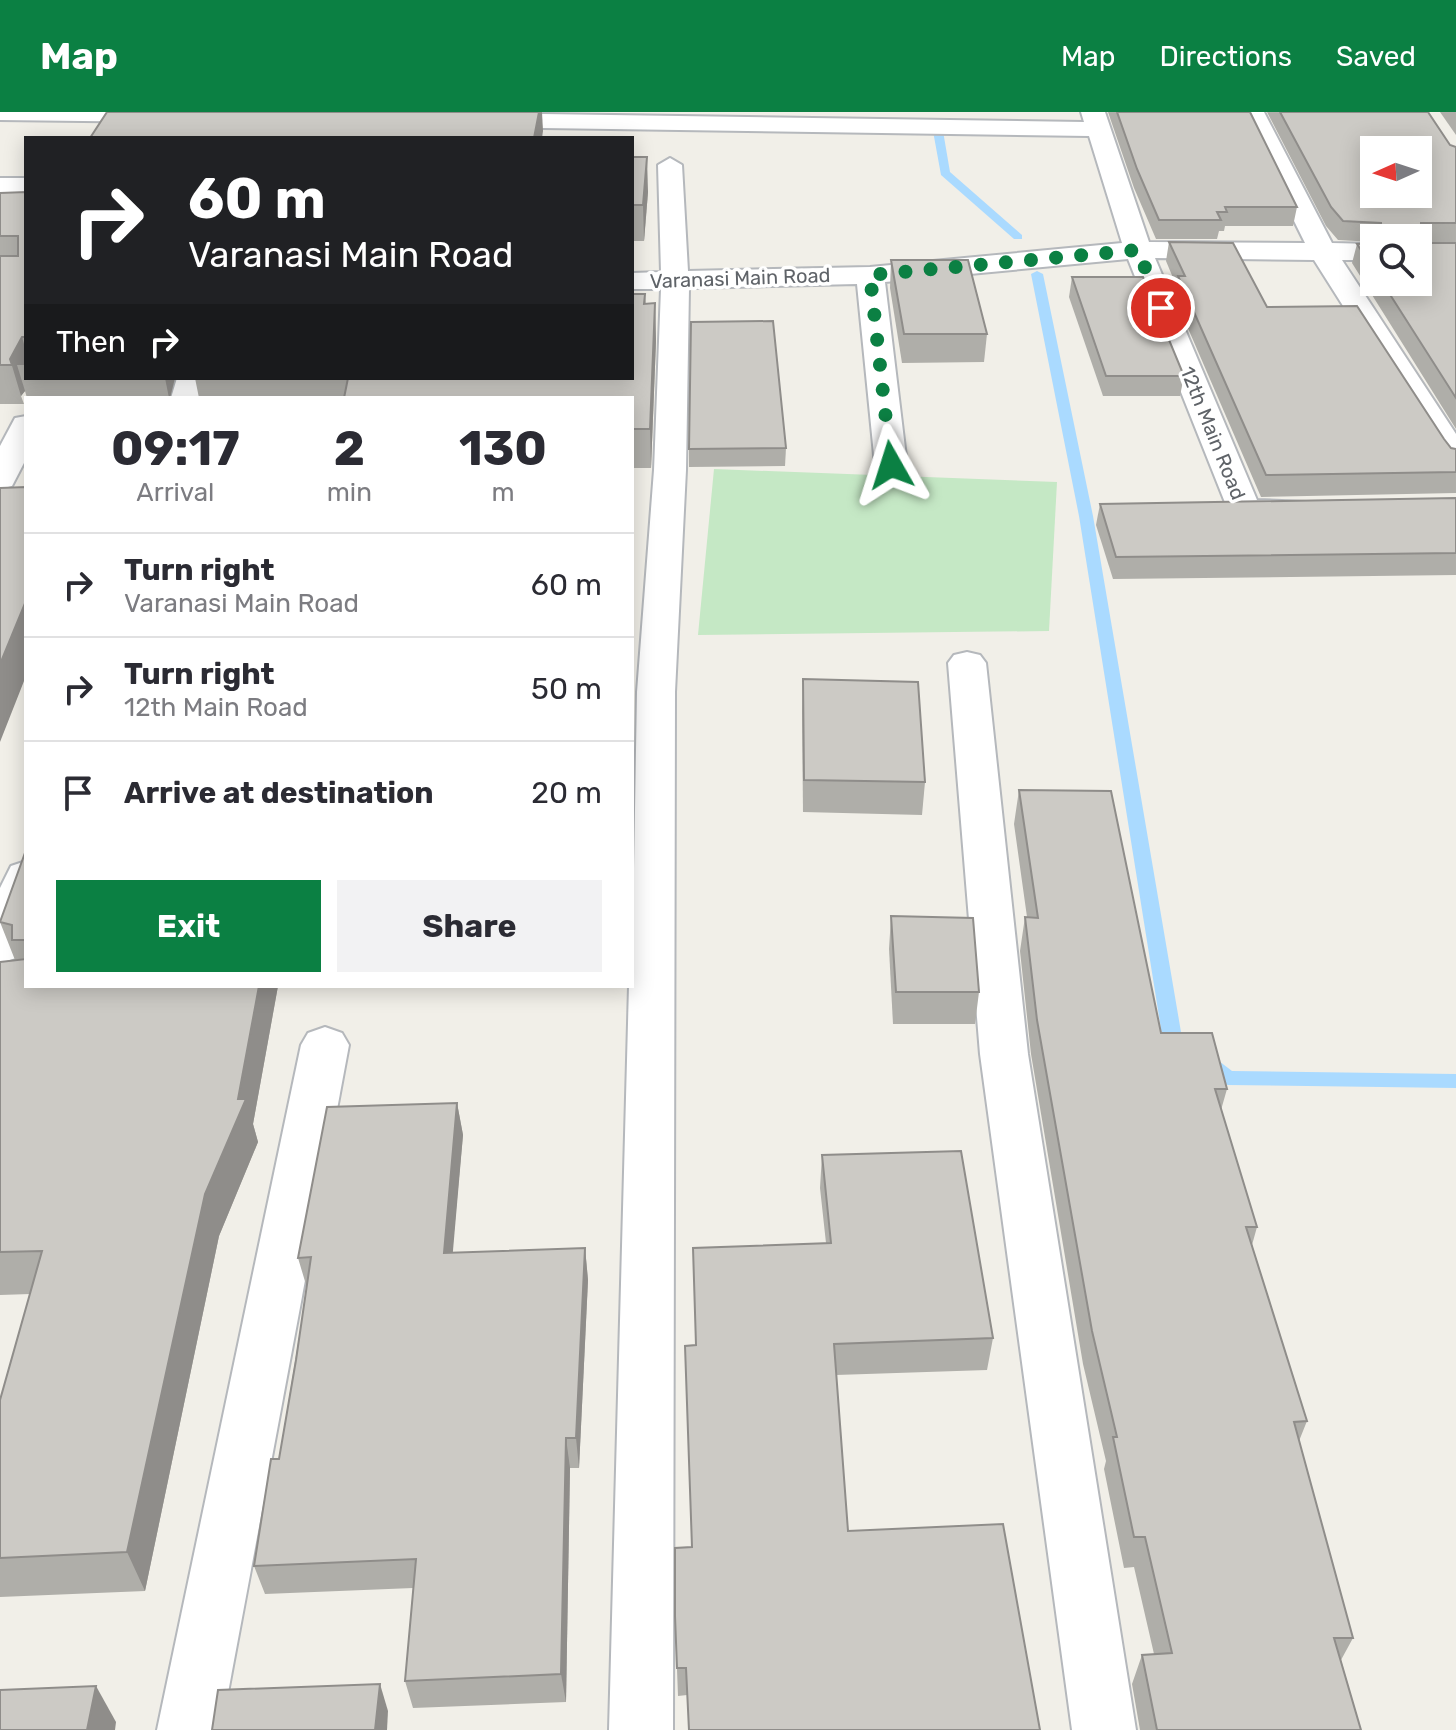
<!DOCTYPE html>
<style>
body{margin:0;font-family:Rubik,sans-serif;background:#f2f2f3;color:#2b2b33;height:100vh;display:flex;flex-direction:column;font-size:30px;white-space:nowrap}
*{box-sizing:border-box;margin:0}
p{font-size:26px;color:#7c7c81}
.icon{flex:none;width:44px;height:44px;fill:none;stroke:currentColor;stroke-width:2;stroke-linecap:round;stroke-linejoin:round}
.map{position:relative;flex:1;overflow:hidden}
.panel{position:absolute;left:24px;top:284px;width:610px;height:592px;display:flex;flex-direction:column;background:#fff;border-radius:0px;box-shadow:0 4px 20px #0003}
.panel>*{flex:none}
.banner{position:absolute;left:24px;top:24px;width:610px;height:244px;border-radius:0px;box-shadow:0 4px 20px #0003;background:#202124;color:#fff;overflow:hidden}
.needle{width:52px;rotate:267deg}
.controls{position:absolute;left:1360px;top:24px;display:grid;gap:16px}
.controls a{display:grid;place-items:center;width:72px;height:72px;border-radius:0px;background:#fff;box-shadow:0 4px 20px #0003;font-size:40px}
.pin{position:absolute;display:grid;place-items:center;width:68px;height:68px;color:#fff;margin:-34px;border:4px solid #fff;border-radius:50%;box-shadow:0 2px 8px #0007}
.me{position:absolute;width:88px;margin:-44px;rotate:354deg;stroke-linejoin:round;filter:drop-shadow(0 0 6px #0008)}
.turn{display:flex;align-items:center;gap:28px;height:168px;padding:0 32px;font-size:36px}
.turn .icon{width:104px;height:104px;stroke-width:2.5}
.turn b{display:block;font-size:56px;line-height:68px}
.then{display:flex;align-items:center;height:76px;padding:0 32px;background:#0003;gap:16px;font-size:30px}
.eta{display:flex;justify-content:space-evenly;align-items:center;height:136px;text-align:center}
.eta b{font-size:48px;font-weight:700;line-height:56px}
.cta{display:flex;gap:16px;margin-top:auto;padding:16px 32px}
.cta a{flex:1;height:92px;border-radius:0px;background:#0b8043;color:#fff;font-size:32px;font-weight:700;line-height:92px;text-align:center}
.cta a+a{background:#f2f2f3;color:#2b2b33}
ul{padding:0;list-style:none}
li{display:flex;align-items:center;gap:24px;height:104px;padding:0 32px;border-top:2px solid #e1e1e2}
li div{flex:1}
li b{display:block;font-size:30px}
li em{font-style:normal}
header{display:flex;align-items:center;gap:48px;box-sizing:border-box;height:112px;padding:0 40px;background:#0b8043;color:#fff}
header strong{font-size:38px}
nav{display:flex;gap:44px;margin-inline-start:auto;font-size:28px}
.map>svg:first-child{display:block}
</style>
<header>
<strong>Map</strong>
<nav><a>Map</a><a>Directions</a><a>Saved</a></nav>
</header>
<div class="map">
<svg width="1456" height="1618" viewBox="0 0 1456 1618">
<rect width="100%" height="100%" fill="#f1efe8"/>
<path fill="#c5e8c5" d="M714,357l343,13 -8,149 -351,4z"/>
<g fill="none" stroke-linecap="round" stroke-linejoin="round">
<g fill="#aadaff" fill-rule="evenodd">
<path d="M938,16l5,3 7,41 72,63v4h-8l-73,-64 -8,-44z"/>
<path d="M1037,159l6,3 50,242 88,516 51,39 224,3v14l-228,-3 -7,-2 -59,-48 -83,-519 -48,-242z"/>
</g>
<g stroke="#b5b8bc" stroke-width="4">
<g id="minor">
<path d="M0,0h176l2,3 -12,7 -166,-2z"/>
<path d="M1081,0h24l44,130 156,1 -65,-131h24l68,131 42,1v16h-32l114,174v35l-11,-3 -5,-7 -126,-199 -159,-2 102,242 49,2 5,7 -5,7c-22,6 -51,7 -73,1l-5,-7 -100,-251 -243,23 22,183 -4,7 -12,3 -12,-3 -4,-7 -18,-181 -168,4 -3,182 -11,222 -2,1038h-64l20,-744h3l5,-294 17,-222 7,-181h-29v-16l29,-1 -3,-107 12,-7 12,7 6,106 182,-4 252,-24 -33,-107 -607,-9 -12,-7 12,-7 602,9z"/>
<rect x="0" y="66" width="26" height="16"/>
<path d="M177,266h30l-6,20h-30z"/>
<path d="M26,304v43l-14,27 -12,3v-43l15,-28z"/>
<path d="M967,540l13,3 6,8 42,391 108,676h-64l-92,-676 -32,-391 6,-8z"/>
<path d="M26,749v76l-10,21 -16,5v-75l11,-22z"/>
<path d="M325,915l17,6 7,12 -128,685h-64l144,-685 7,-12z"/>
</g>
</g>
<use href="#minor" fill="#fff" fill-rule="evenodd"/>
</g>
<g fill="#afaea9">
<path d="M1108,0h142l47,95 -4,19h-68l-1,5h-5l-2,8h-61l-22,-51z"/>
<path d="M1267,0h161l22,33 6,2v95h-35l35,1v186l-104,-166 5,-19 17,-1v39h44v-44h-44v4l-36,-2 -12,-14z"/>
<path d="M1440,0h16v23z"/>
<path d="M632,45l16,35 -4,49h-12z"/>
<path d="M26,80v186h149l-5,20h-143l-2,-7 -4,5 3,8h-24v-211z"/>
<path d="M1169,130l98,65 177,132 7,9 5,1v44l-195,4 -87,-201 2,-11 -10,-24z"/>
<path d="M891,148l96,74 -3,28 -82,1 -12,-75z"/>
<path d="M1072,165l112,99 -4,20h-77l-34,-99z"/>
<path d="M645,182l1,10 9,-1 1,38 -5,127h-19v-70h-433l-4,-20h437z"/>
<path d="M786,336l-1,18 -96,1v-18z"/>
<path d="M1456,386v77l-343,4 -17,-54 4,-21z"/>
<path d="M803,567l122,103 -3,33 -119,-3 -1,-101z"/>
<path d="M1019,678l142,243 66,56 -6,21 36,117 -5,18 55,176 -8,20 54,197 -12,22 20,70h-221l-8,-46 10,-29 12,-1 -20,-87 -10,1 -20,-99 2,-8 -23,-97 -52,-310 -11,-103 5,-34h2l-13,-93z"/>
<path d="M26,738v136h252l-25,138 5,18 -39,94 -74,355 -145,6v-197l30,-106 -30,1v-333l15,-2 -15,-38z"/>
<path d="M891,804l88,76 -4,32h-82l-4,-75z"/>
<path d="M457,991l6,32 -11,118 133,-5 3,32 -9,188h-9l-4,234 -153,6 -8,-27 8,-93 -148,6 -11,-28 25,-107 28,-171 -9,-30z"/>
<path d="M822,1043l171,183 -6,32 -151,5 -149,320 -9,1 -3,-80 17,-69 4,-202 130,-102 -6,-55z"/>
</g>
<g fill="#8f8d8a">
<path d="M539,0h3l1,19 -1,7h-8z"/>
<path d="M647,45l1,35 -4,49 -1,-36z"/>
<path d="M655,191l1,38 -5,127 -1,-39z"/>
<path d="M22,225l4,14v14h-9l8,26 -4,5 -11,-37z"/>
<path d="M165,266h10l-5,20h-1z"/>
<path d="M26,489v75l-26,66v-78z"/>
<path d="M259,874h19l-25,138 5,18 -39,94 -74,355 -18,-39 78,-358 33,-95z"/>
<path d="M457,991l6,32 -13,150 -6,-32z"/>
<path d="M585,1136l3,32 -9,188 -3,-30z"/>
<path d="M566,1326l4,30 -4,234 -5,-28z"/>
<path d="M380,1572l8,27 -1,19h-12z"/>
<path d="M96,1574l20,36 -1,8h-28z"/>
</g>
<g fill="#cccac5" stroke="#8f8d8a" stroke-width="2" fill-rule="evenodd">
<path d="M107,0h432l-5,26h-444z"/>
<path d="M1117,0h133l47,95h-72l2,5h-10l4,8h-62l-22,-51z"/>
<path d="M1280,0h148l22,33 6,2v76h-35v20h35v155l-74,-116h36v-44h-37v-15l-38,-2 -12,-14zM1374,38h44v44h-44z"/>
<path d="M632,45h15l-4,48h-11z"/>
<path d="M26,80v145h-4l-12,22 2,6h-12v-109h18v-20h-18v-43z"/>
<path d="M1169,130l64,1 34,64 90,-1 87,133 7,9 5,1v23l-190,3 -88,-199h7z"/>
<path d="M1374,131v27l-17,-26z"/>
<path d="M891,148h77l19,74h-83z"/>
<path d="M1072,165h71l41,99h-78z"/>
<path d="M632,182h13l-1,10 11,-1 -5,126h-18v-31h-288l4,-20h284z"/>
<path d="M773,209l13,127 -97,1 2,-127z"/>
<path d="M26,375v114l-26,63v-176z"/>
<path d="M1456,386v55l-340,4 -16,-53z"/>
<path d="M803,567l115,3 7,100 -121,-2z"/>
<path d="M1019,678l92,1 50,242h51l15,56h-12l42,138h-11l61,194 -13,1 59,216h-19l27,92h-204l-15,-75 30,-2 -27,-116h-11l-21,-100h4l-25,-106 -55,-311 -12,-103 13,1z"/>
<path d="M26,738v90h-14v-15l-12,-3z"/>
<path d="M891,804l82,2 6,74h-83z"/>
<path d="M26,847v27h233l-21,113h8l-41,95 -78,358 -127,6v-158l42,-149 -42,1v-290z"/>
<path d="M457,991l-13,150 141,-5 -9,190h-10l-5,236 -156,7 11,-122 -162,7 17,-107h8l17,-99 15,-103 -13,1 29,-151z"/>
<path d="M961,1039l32,187 -159,6 14,187 155,-7 37,206h-351l-3,-62h-9l-2,-52v-68l17,-1 -7,-201 11,-1 -3,-97 138,-5 -9,-88z"/>
<path d="M380,1572l-5,46h-163l6,-40z"/>
<path d="M96,1574l-9,44h-87v-40z"/>
</g>
<g fill="none" stroke-linecap="round" stroke-linejoin="round">
<path stroke="#0b8043" stroke-width="14" stroke-dasharray="0 25.2" d="M891,353l-21,-190 268,-25 23,58"/>
</g>
<g text-anchor="middle" dominant-baseline="central" stroke-width="7" stroke-linejoin="round" paint-order="stroke">
<g font-size="20" fill="#5f6368" stroke="#fff">
<text transform="translate(740 166) rotate(-2)">Varanasi Main Road</text>
<text transform="translate(1213 321) rotate(68)">12th Main Road</text>
</g>
</g>
</svg>
<div class="controls">
<a><svg class="needle" viewBox="-14 -14 28 28"><path d="M0-13l5 13h-10z" fill="#e53935"/><path d="M0 13l5-13h-10z" fill="#7c7c81"/></svg></a>
<a><svg class="icon" aria-label="search" viewBox="0 0 24 24"><circle cx="10" cy="10" r="6"/><path d="M15 15l6 6"/></svg></a>
</div>
<div class="pin" style="left:1161px;top:196px;background:#d93025"><svg class="icon" aria-label="arrive" viewBox="0 0 24 24"><path d="M6 21V4h12l-3 4 3 4H6"/></svg></div>
<svg class="me" style="left:891px;top:353px" viewBox="-20 -20 40 40"><path d="M0-17L14 15 0 8-14 15z" fill="#0b8043" stroke="#fff" stroke-width="4"/></svg>
<div class="banner">
<div class="turn"><svg class="icon" aria-label="right" viewBox="0 0 24 24"><path d="M7 20v-9h11M14 6l5 5-5 5"/></svg><div><b>60 m</b>Varanasi Main Road</div></div>
<div class="then">Then<svg class="icon" aria-label="right" viewBox="0 0 24 24"><path d="M7 20v-9h11M14 6l5 5-5 5"/></svg></div>
</div>
<section class="panel">
<div class="eta">
<div><b>09:17</b><p>Arrival</p></div>
<div><b>2</b><p>min</p></div>
<div><b>130</b><p>m</p></div>
</div>
<ul>
<li><svg class="icon" aria-label="right" viewBox="0 0 24 24"><path d="M7 20v-9h11M14 6l5 5-5 5"/></svg><div><b>Turn right</b><p>Varanasi Main Road</p></div><em>60 m</em></li>
<li><svg class="icon" aria-label="right" viewBox="0 0 24 24"><path d="M7 20v-9h11M14 6l5 5-5 5"/></svg><div><b>Turn right</b><p>12th Main Road</p></div><em>50 m</em></li>
<li><svg class="icon" aria-label="arrive" viewBox="0 0 24 24"><path d="M6 21V4h12l-3 4 3 4H6"/></svg><div><b>Arrive at destination</b></div><em>20 m</em></li>
</ul>
<div class="cta"><a>Exit</a><a>Share</a></div>
</section>
</div>
